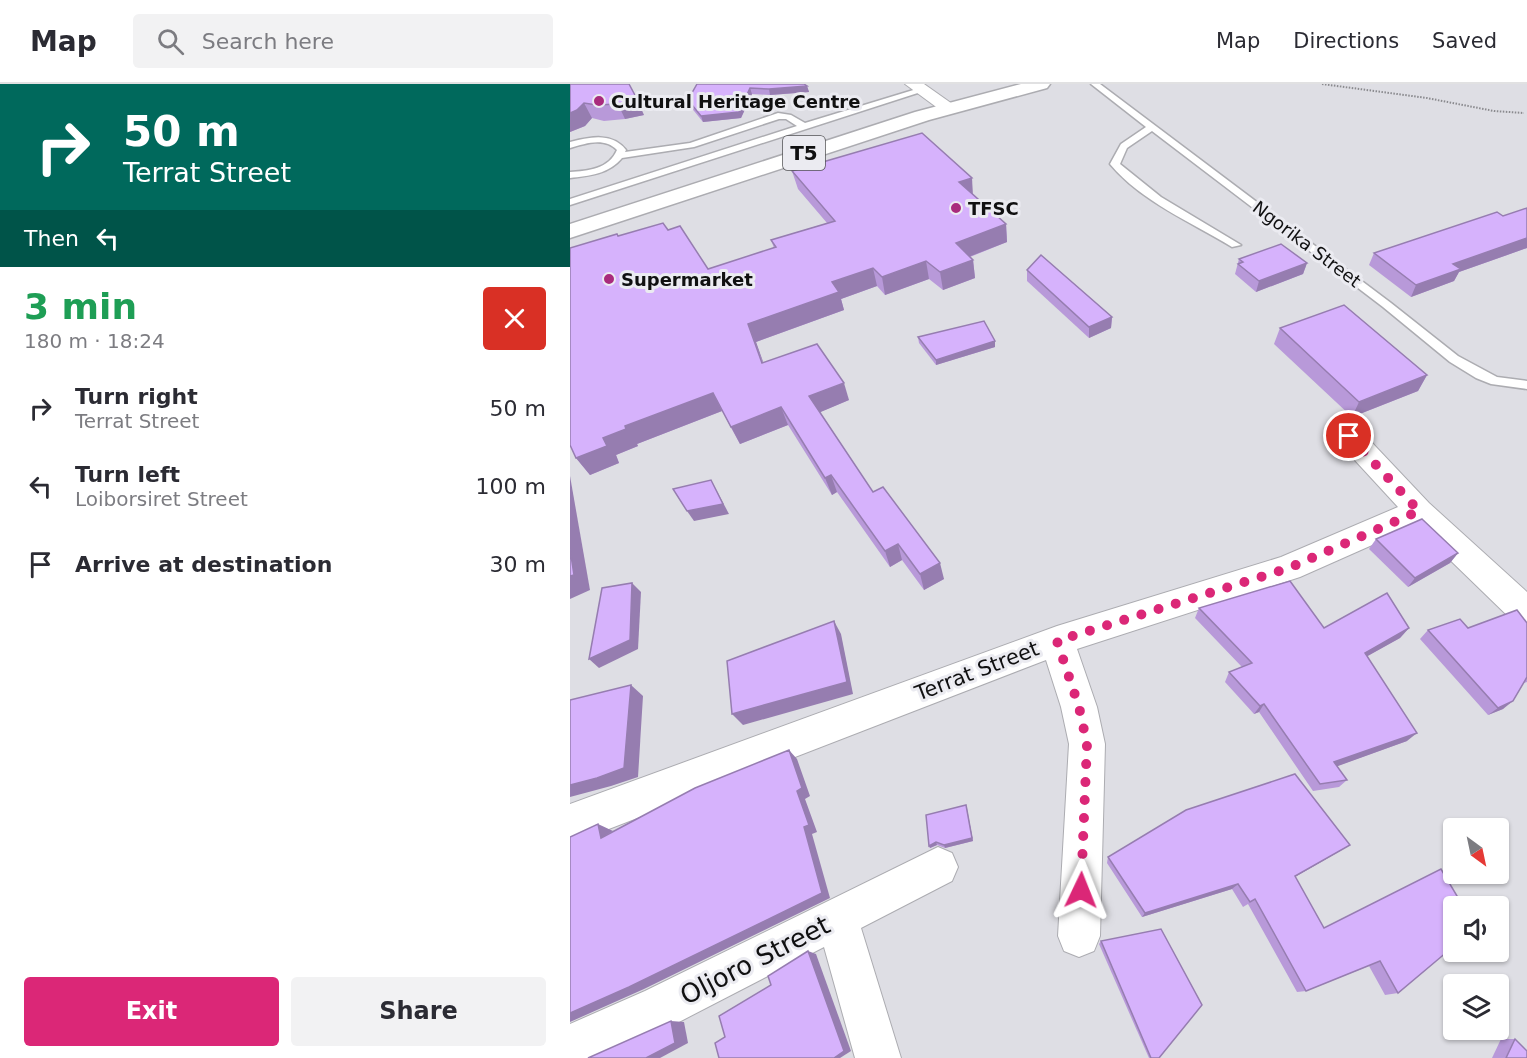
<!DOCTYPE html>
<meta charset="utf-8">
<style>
body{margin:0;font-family:"DejaVu Sans",sans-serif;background:#f2f2f3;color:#2b2b33;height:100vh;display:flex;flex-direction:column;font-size:22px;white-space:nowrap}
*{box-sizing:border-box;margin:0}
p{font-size:20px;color:#7c7c81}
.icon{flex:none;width:33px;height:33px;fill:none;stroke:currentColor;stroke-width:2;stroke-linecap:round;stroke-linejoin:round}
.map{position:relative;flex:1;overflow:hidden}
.details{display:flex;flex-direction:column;background:#fff;width:570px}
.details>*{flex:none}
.hud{background:#00695c;color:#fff;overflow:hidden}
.needle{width:39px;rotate:147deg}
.fabs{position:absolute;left:873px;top:734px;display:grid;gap:12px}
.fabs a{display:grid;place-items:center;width:66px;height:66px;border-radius:6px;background:#fff;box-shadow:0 2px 4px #0004;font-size:30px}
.pin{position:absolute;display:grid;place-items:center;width:51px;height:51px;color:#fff;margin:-26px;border:3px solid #fff;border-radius:50%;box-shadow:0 2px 6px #0007}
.me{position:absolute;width:66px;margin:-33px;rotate:2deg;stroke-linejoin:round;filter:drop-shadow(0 0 4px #0008)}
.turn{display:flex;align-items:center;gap:21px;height:126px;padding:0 24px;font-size:27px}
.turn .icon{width:78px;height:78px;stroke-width:2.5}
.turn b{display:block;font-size:42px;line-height:51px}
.then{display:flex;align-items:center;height:57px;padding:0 24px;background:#0003;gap:12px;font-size:22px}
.round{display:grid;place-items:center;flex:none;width:63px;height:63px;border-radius:6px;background:#f2f2f3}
.overview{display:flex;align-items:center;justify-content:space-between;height:102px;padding:0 24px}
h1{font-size:36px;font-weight:700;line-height:45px;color:#1e9e55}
.button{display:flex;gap:12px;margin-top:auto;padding:12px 24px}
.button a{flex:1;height:69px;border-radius:6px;background:#db2777;color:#fff;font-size:24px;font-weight:700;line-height:69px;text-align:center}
.button a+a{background:#f2f2f3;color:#2b2b33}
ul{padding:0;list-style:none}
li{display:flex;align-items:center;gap:18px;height:78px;padding:0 24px}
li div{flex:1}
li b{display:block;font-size:22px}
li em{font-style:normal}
header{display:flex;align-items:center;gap:36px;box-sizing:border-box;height:84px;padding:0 30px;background:#fff;border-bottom:2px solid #e1e1e2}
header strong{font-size:28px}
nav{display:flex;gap:33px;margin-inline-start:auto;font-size:21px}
.search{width:420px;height:54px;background:#f2f2f3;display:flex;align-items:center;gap:15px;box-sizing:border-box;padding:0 21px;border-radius:6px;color:#7c7c81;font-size:22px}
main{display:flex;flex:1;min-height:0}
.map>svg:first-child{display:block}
</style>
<header>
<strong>Map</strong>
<div class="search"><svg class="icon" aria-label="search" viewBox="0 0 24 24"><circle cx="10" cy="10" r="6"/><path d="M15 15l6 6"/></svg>Search here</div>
<nav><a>Map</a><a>Directions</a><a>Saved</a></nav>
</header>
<main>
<section class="details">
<div class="hud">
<div class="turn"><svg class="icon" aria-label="right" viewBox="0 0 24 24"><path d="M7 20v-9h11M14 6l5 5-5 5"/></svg><div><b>50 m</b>Terrat Street</div></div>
<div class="then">Then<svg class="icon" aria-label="left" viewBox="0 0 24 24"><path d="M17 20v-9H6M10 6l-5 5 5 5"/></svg></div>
</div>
<div class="overview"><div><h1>3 min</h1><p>180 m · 18:24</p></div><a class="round" style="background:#d93025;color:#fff"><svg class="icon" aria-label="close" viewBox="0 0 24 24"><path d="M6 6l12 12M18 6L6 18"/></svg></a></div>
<ul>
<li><svg class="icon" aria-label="right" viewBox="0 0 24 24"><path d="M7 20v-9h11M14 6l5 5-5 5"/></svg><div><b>Turn right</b><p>Terrat Street</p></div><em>50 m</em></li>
<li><svg class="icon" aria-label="left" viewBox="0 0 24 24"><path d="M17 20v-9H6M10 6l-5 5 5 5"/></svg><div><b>Turn left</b><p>Loiborsiret Street</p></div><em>100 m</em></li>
<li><svg class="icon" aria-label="arrive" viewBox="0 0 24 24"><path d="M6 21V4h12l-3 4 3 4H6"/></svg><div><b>Arrive at destination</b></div><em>30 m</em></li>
</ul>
<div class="button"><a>Exit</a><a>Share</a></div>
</section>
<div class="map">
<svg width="957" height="974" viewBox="0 0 957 974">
<rect width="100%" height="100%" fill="#dedee4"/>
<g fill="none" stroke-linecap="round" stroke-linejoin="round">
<g stroke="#acacb1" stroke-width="3">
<g id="service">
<path d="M521,0h9l291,219 67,53 39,21 30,4v8l-36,-5 -15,-6 -26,-16 -67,-55 -231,-176 -25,17 -7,16 41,33 80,48 -9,2c-41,-25 -90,-45 -122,-83l11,-20 25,-17z"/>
<path d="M350,4l7,2 -357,115v-6l227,-73 -11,-7h-7l-85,28 -72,11c-13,16 -33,18 -52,20v-6c18,-1 39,-3 47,-22 -12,-13 -31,-7 -47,-2v-6c20,-5 42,-10 56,8l-1,2 65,-9 88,-30 13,2 14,8z"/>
</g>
</g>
<g stroke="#acacb1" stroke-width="2">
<g id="minor">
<path d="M335,0h19l34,24 -3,4h-12z"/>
<path d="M779,342l10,3 70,74 98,89v35l-12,-4 -100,-97 -115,51 -223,72 20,58 8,37 -5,192 -6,15 -15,6 -15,-6 -6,-15 11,-192 -8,-37 -15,-47 -476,184v-40l487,-178 224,-69 117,-50 -59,-64 -4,-7 4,-7z"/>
<path d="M368,763l14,6 6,14 -6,14 -91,47 40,130h-46l-31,-111 -147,76 -79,35h-28v-34l75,-33z"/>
</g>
</g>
<g stroke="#acacb1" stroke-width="3">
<path id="trunk" d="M451,0h29l-3,4 -118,32 -359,118v-14l345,-112z"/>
</g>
<path stroke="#8a8a8e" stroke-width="2" stroke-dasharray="1.5 1.5" stroke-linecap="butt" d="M752,0l105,14 67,13 30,2"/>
<use href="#service" fill="#fff" fill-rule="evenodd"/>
<use href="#minor" fill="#fff" fill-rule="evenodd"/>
<use href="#trunk" fill="#fff" fill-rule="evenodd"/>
</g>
<g fill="#b899d9">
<path d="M0,0l74,31 -19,4 -21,2 -12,-3 -7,8 -15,6z"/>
<path d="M127,0l110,2 2,6 -39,3 -18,-1 -11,24 -38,4 -13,-16 -2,-6z"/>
<path d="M222,87l181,24 33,29 1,18 -37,15 3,3 2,18 -32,12 -14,-11 -44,16 -8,-9 -36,13 3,11 -88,32 7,21 86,37 -29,12 53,80 71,87 -20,11 -22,-30 -12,7 -53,-75 -5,3 -44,-70 -48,19 -18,-33 -85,33 1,2 -22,9 3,8 -29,12 -14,-17 42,-222 50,-6 40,39 66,-21 -3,-8 56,-17 -29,-34z"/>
<path d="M957,124v40l-68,24 -5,9 -43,16 -42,-32 5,-12 129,-37z"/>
<path d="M669,175l68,4 -4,11 -47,18 -21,-18z"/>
<path d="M457,186l85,47 -1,11 -22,10 -62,-57z"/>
<path d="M710,244l147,47 -9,16 -66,26 -78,-73z"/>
<path d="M348,253l77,10 -59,18 -17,-22z"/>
<path d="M806,455l82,14 -8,10 -42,24 -39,-38z"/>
<path d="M629,524l125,20h85l-9,10 -33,18 40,85 -70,25 10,14 -8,7 -26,4 -54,-79 -5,2 -29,-32 4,-10 13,-5 -47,-49z"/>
<path d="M957,539v59l-3,1 -21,26 -15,6 -68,-76 8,-9z"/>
<path d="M397,724l6,33 -28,7 -8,-3 -7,3 -1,-2z"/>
<path d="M770,767l-45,26 29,51 117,-59 -43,124 -13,2 -16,-29 -63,25 -9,1 -49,-88 -5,3 -11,-18 -90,28 -35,-54 1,-6z"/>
<path d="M531,857l58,117h-10l-50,-114z"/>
<path d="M931,955h14l12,19h-35z"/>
</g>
<g fill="#967db0">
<path d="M237,2l2,6 -39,3 -1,-6z"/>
<path d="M180,4l2,6 -11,24 -38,4 -2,-6z"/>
<path d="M67,15l7,16 -19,4 -7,-15z"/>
<path d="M14,19l8,15 -7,8 -15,6v-19z"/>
<path d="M402,94l1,18 -14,-14z"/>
<path d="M436,140l1,18 -49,19 -2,-18z"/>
<path d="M957,154v10l-68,24 -5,9 -43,16 5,-12 37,-21z"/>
<path d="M403,176l2,18 -32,12 -3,-18z"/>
<path d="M356,177l3,18 -44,16 -3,-18z"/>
<path d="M737,179l-4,11 -47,18 3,-11z"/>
<path d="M303,184l4,18 -36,13 3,11 -88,32 14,39 -22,-57 84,-42z"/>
<path d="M542,233l-1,11 -22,10v-11z"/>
<path d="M425,257v6l-59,18v-5z"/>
<path d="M857,291l-9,16 -66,26 7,-15z"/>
<path d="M274,299l5,17 -33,14 -7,-18z"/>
<path d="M143,309l9,18 -85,33 1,2 -22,9 3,8 -29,12 -14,-17 27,-20 22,-12z"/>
<path d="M211,323l7,18 -48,19 -9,-17z"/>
<path d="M261,391l6,17 -5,3 -7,-17z"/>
<path d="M0,392l20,114 -20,9z"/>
<path d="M141,396l18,34 -35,7 -7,-10z"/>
<path d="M328,460l4,16 -12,7 -5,-16z"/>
<path d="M888,469l-8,10 -42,24 7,-9z"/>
<path d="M370,479l4,16 -20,11 -4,-16z"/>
<path d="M62,499l9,9 -3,57 -39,19 -10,-9z"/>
<path d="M264,537l7,13 12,60 -110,31 -11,-11z"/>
<path d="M839,544l-9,10 -43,24 8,-9z"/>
<path d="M61,601l12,11 -5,81 -27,9 -41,11v-12z"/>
<path d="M943,617l-10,8 -15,6 10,-7z"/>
<path d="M694,620l-5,8 -5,2 6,-8z"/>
<path d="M847,649l-10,8 -80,29 7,-8z"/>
<path d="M219,666l8,9 13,37 -5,3 12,33 -5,2 18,64 -186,91 -74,33v-9l234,-186z"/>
<path d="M396,721l7,36 -28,7 -1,-3z"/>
<path d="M28,740l15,7 -12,7z"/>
<path d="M366,758l1,3 -7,3 -1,-2z"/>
<path d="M780,761l-10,6 -54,31 9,-6z"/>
<path d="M668,800l-6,5 -90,28 3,-4z"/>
<path d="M238,867l8,3 35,97 -11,7h-6z"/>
<path d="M101,937l13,1 4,21 -28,15h-14z"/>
</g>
<g fill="#d6b2fc" stroke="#967db0" stroke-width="1.5">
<path d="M0,0h59l8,15 -19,5 -21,1 -13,-2 -7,7 -7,3z"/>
<path d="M127,0h107l3,2 -38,3 -19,-1 -11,24 -38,4 -13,-16z"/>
<path d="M352,49l50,45 -13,4 47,42 -50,19 17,17 -33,12 -14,-11 -44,16 -9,-9 -41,14 7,10 -91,32 14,39 55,-19 27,39 -35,13 64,96 10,-5 57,76 -20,11 -22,-30 -13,7 -54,-76 -6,3 -44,-71 -50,20 -18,-34 -88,33 1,3 -23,9 4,8 -31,12 -6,-13v-197l47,-14 1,2 45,-13 5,7 12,-4 28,43 68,-22 -5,-7 64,-19 -43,-50z"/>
<path d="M957,124v30l-74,26 8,5 -45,16 -42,-32 123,-41 6,4z"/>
<path d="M711,160l26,19 -48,18 -21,-17 5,-2 -4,-3z"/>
<path d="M471,171l71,62 -23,10 -62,-57z"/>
<path d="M774,221l83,70 -68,27 -79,-74z"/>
<path d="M414,237l11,20 -59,19 -18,-23z"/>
<path d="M141,396l12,24 -36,7 -14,-22z"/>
<path d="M852,435l36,34 -43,25 -39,-39z"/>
<path d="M0,465l4,26 -4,1z"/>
<path d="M720,497l34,47 63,-35 22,35 -44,25 52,80 -83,29 13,18 -27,4 -56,-80 -4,2 -31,-34 23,-9 -53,-55z"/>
<path d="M62,499l-2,57 -41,19 13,-71z"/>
<path d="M947,526l10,13v54l-14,24 -15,7 -70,-78 32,-11 8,9z"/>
<path d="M264,537l13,61 -115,32 -5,-53z"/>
<path d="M61,601l-7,83 -27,10 -27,7v-85z"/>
<path d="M219,666l13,38 -5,3 12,34 -5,2 18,66 -193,94 -59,26v-176l28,-13 3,14 94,-50z"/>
<path d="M725,690l55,71 -55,31 29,52 117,-59 22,37h-9v40l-56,47 -18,-32 -74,30 -51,-92 -5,3 -12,-18 -93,29 -37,-56 78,-47z"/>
<path d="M396,721l6,33 -28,7 -8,-3 -7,4 -3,-31z"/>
<path d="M591,845l41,76 -43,53h-8l-50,-117z"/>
<path d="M238,867l36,100 -10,7h-115l-4,-15 10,-6 -6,-21 52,-31 -3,-9z"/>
<path d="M101,937l4,22 -29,15h-58z"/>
<path d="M945,955l12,12v7h-21z"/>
</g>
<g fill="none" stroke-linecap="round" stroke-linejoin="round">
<path stroke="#db2777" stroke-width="10" stroke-dasharray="0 18" d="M511,806l6,-146 -8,-37 -22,-66 232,-73 130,-57 -70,-75"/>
</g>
<g fill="#a92b7d" stroke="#ebebf1" stroke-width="2">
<circle cx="29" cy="17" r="6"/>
<circle cx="386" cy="124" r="6"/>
<circle cx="39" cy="195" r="6"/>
</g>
<g text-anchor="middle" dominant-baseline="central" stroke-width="6" stroke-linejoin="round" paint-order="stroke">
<g font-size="18" font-weight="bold" fill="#101011" stroke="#ebebf1" text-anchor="start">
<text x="41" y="17">Cultural Heritage Centre</text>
<text x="398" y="124">TFSC</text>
<text x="51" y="195">Supermarket</text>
</g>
<g font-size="18" fill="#101011" stroke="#ebebf1">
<text transform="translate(737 160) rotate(37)">Ngorika Street</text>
</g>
<rect fill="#ebebf1" stroke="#525254" stroke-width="1.5" x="213" y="52" width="42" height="34" rx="4.5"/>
<g font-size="20" font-weight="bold" fill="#101011">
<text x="234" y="69">T5</text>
</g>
<g font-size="21" fill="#101011" stroke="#ebebf1">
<text transform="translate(407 587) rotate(-21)">Terrat Street</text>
</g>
<g font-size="26" fill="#101011" stroke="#ebebf1">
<text transform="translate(185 876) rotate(-27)">Oljoro Street</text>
</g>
</g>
</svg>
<div class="fabs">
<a><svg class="needle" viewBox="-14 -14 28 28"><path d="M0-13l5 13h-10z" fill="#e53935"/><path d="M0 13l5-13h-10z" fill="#7c7c81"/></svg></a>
<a><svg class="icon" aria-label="sound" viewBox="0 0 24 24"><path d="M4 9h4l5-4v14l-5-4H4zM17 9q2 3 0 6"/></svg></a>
<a><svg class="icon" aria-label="layers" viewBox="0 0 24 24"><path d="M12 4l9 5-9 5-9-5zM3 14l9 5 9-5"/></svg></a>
</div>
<div class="pin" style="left:779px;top:352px;background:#d93025"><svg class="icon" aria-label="arrive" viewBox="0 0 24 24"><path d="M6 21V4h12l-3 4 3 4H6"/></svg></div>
<svg class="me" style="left:511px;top:806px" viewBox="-20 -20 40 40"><path d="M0-17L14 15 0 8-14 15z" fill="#db2777" stroke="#fff" stroke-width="4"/></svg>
</div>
</main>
